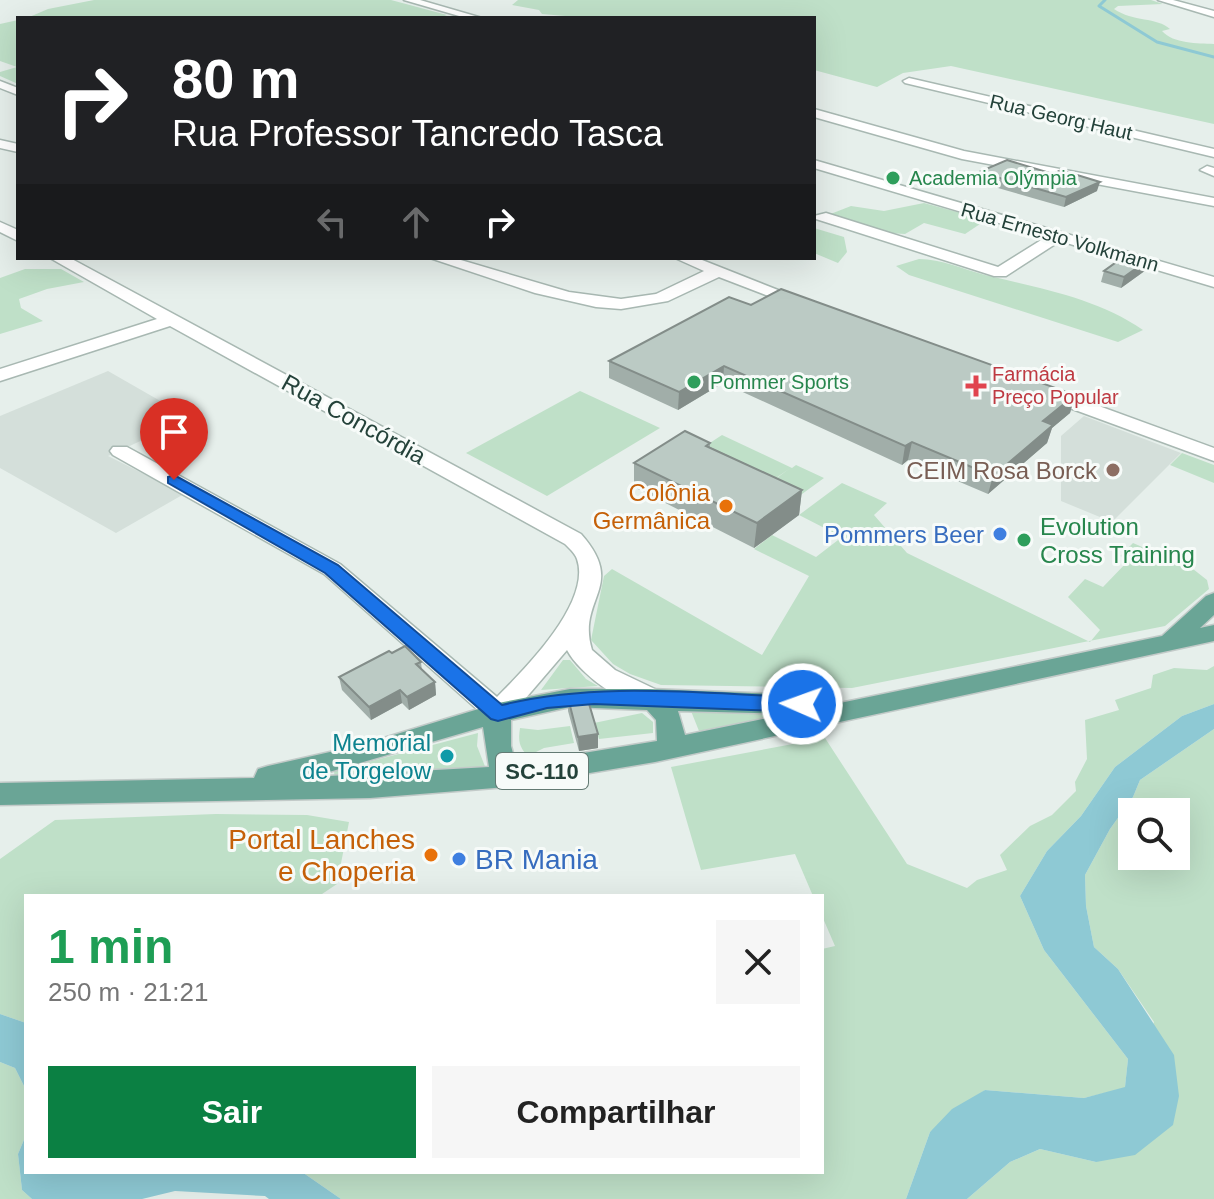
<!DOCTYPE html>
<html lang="pt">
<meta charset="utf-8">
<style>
body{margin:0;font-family:Helvetica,sans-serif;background:#f6f6f6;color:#222;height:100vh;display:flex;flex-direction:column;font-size:30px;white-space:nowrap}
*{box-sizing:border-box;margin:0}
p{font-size:26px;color:#767676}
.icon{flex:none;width:44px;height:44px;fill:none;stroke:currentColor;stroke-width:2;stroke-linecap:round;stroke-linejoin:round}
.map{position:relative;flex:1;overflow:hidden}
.panel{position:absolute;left:24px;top:894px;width:800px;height:280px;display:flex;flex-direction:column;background:#fff;border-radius:0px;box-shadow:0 8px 32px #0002}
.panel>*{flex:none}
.top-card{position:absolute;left:16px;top:16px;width:800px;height:244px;border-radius:0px;box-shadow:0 8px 32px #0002;background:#202124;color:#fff;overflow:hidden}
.fabs{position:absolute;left:1118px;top:798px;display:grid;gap:16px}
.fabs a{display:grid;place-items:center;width:72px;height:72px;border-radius:0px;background:#fff;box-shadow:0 8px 32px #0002;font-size:40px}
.pin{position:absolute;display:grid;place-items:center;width:68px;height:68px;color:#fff;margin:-82px -34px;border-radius:50% 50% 50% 0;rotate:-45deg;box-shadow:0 0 8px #0007}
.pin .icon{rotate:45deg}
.me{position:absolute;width:88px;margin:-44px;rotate:272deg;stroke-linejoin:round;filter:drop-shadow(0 0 6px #0008)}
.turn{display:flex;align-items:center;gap:28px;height:168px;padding:0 24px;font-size:36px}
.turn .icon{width:104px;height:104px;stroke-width:2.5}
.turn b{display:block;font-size:56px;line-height:68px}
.lanes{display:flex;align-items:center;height:76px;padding:0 24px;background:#0003;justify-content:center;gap:40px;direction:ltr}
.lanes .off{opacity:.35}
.round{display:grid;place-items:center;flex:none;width:84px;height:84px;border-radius:0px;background:#f6f6f6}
.head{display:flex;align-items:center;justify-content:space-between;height:136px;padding:0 24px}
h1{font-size:48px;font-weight:700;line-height:60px;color:#1e9e55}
.primary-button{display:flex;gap:16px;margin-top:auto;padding:16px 24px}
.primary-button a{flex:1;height:92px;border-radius:0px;background:#0b8043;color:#fff;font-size:32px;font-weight:700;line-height:92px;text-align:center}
.primary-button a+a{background:#f6f6f6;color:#222}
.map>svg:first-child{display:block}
</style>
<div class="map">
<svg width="1214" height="1199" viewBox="0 0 1214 1199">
<rect width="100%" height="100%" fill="#e6efeb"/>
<g fill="#d4dfda">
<path d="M108,371l82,47 -82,38 76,38 -68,39 -116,-65v-52z"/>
<path d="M1084,416l97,37 -69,69 -51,-21v-65z"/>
</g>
<g fill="#bfe0c8" fill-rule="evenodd">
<path d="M94,0h297l56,15 -8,3h-412l21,-9z"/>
<path d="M518,0h633l12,4 -45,2 -4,3c19,13 43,8 56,20l-8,2c12,13 35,12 52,13v80l-263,-58 -48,7 -26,14 -63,-17v-52h-226l-46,-4 -3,-4 -27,-5z"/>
<path d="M18,20v64l-18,-8v-4l17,-5 -17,-6v-37z"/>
<path d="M924,203l55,15 1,6 -15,10 -41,-11 -19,11 -17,-1 -60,-18 23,-9 33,5z"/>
<path d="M814,228l30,9 3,15 -9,11 -24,-10z"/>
<path d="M919,259c23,0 43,10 66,16 54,13 112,23 158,55l-25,12 -209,-67 -13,-9z"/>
<path d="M25,269h36l23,13 -37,7 -28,10 2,9 22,13 -43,13v-56z"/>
<path d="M580,391l80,37 -113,68 -81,-43z"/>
<path d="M722,435l70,33 4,-3 28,13 -37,27 -28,-14 30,-22 -29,20 -70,-33z"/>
<path d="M1182,453l32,12v18l-44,-18z"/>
<path d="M842,483l45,20 -13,12 33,38 183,89 10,-12 -32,-33 17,-18 18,8 26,-27 -9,-4 13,-13 60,26 14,11 2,9 -44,37 -313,62 -191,-3 -31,-11 -17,-10 -22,-24 13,-64 8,-7 150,86 47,-79 -55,-27 18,-14 44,22 26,-20 -43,-22z"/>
<path d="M563,660h7l16,19 12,7 -57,4z"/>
<path d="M1214,666v38l-32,12 -67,51 -34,49 -34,35 -27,45 24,54 84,109 -3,29 -41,10 -99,-8 -55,42 -24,67h-565l-39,-27h520v-223l13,-3 -13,-30v-20h-9l-18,-42 -94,16 -30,-103 154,-29 82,126 60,24 10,-8 30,-10 -7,-15 30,-29 22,-11 24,-24 -1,-9 12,-23 -2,-39 34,-10 -4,-10 36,-12 2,-13 21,-7 33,2z"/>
<path d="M691,711l92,1 1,2 -85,17z"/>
<path d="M642,713l11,9v11l-54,6 -5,-16z"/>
<path d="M570,726l4,17 -30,5 -16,8c-9,-9 -10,-15 -8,-28l18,2z"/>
<path d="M1214,729v470h-247l43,-37 30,-13 56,13 58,-140 -36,-53 -24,-22 -8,-41 -1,-31 25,-46 23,-32 7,-17zM1132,812h44v44h-44z"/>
<path d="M478,733l-1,13 9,23 -151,12 -1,-10z"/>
<path d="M216,814l91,1 42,7 -12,62 -18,12h-293v127l-26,-9v-155l55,-39z"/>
<path d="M0,1062l15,6 11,22v45l-8,19 4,36 10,9h-32z"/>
</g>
<g fill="#8ec9d4">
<path d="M1214,704v25l-74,51 -7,17 -23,32 -25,46 1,31 8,41 24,22 56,86 5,41 -6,29 -38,30 -39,7 -56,-13 -30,13 -43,37h-61l24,-67 22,-23 33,-19 99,8 41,-11 3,-28 -84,-109 -24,-54 27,-45 34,-35 34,-49 67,-51z"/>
<path d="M0,1014l26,9v67l-11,-22 -15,-6z"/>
<path d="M26,1135v37h276l39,27h-72l-4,-3 -90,-5 -33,8h-110l-10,-9 -4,-36z"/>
</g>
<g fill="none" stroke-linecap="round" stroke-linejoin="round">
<path stroke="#8ec9d4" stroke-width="3" d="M1105,0l-6,6 58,36 57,15"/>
<g stroke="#a8b8b2" stroke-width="3">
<g id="minor">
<path d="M404,0h16l62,18h-16z"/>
<path d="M909,78l305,71v8l-309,-74 -2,-2z"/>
<path d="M0,81l18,7v7l-18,-7z"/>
<path d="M814,109l150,42 250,47v8l-252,-47 -148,-42z"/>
<path d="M0,140l18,4v8l-18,-4z"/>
<path d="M814,160l400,117v10l-154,-46 -54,35h-12l-178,-57 -2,-3 12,-3 172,54 48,-30 -232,-69z"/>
<path d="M1207,166l7,2v8l-14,-6z"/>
<path d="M0,222l18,8v11l-18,-9z"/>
<path d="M50,258h20l511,276c47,53 -5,64 11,116l23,20 44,21 4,7 -4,7c-28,8 -79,-30 -92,-55l-60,70 -9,3 -9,-3 -165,-146 -211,-119 -3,-4 3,-4h14l213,117 157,133c28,-28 95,-95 80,-138 -2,-6 -8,-11 -12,-15l-395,-218 -170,55v-12l157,-50z"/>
<path d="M430,258h24l115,34 52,7 35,-5 48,-23 -29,-13h22l114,45 -2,4h-12l-78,-30 -51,24 -47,8 -25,-2 -61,-14z"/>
<path d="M1044,386l170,62v13l-177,-65 -2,-4z"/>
</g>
</g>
<g stroke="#a8b8b2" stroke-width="3">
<path id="tertiary" d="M1158,0h15l41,11v6z"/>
</g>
<g stroke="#c2cac8" stroke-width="3">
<path id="primary" d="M1214,593v22l-14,13 14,-3v16l-559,121 -148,25 -137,11 -370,7v-22l254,-5 4,-9 10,-3 93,-21 137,-42 72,-14h80l179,7 11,7 322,-67 44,-40zM570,707l77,3 9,10 1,21 -141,23 -5,-18v-26zM678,711l109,3 -102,21zM483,727l6,40 -177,10z"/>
</g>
<use href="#minor" fill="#fff" fill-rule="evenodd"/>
<use href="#tertiary" fill="#fff" fill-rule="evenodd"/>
<use href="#primary" fill="#6aa596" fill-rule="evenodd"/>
</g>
<g fill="#a1aea9">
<path d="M979,172l118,19 -33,16 -87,-25z"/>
<path d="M1149,259l-3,11 -25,18 -20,-6 3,-11z"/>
<path d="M751,305l324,90 -5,18 -18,15 -5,15 -59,51 -80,-34 -6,5 -179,-82 -45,27 -69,-32v-17z"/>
<path d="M710,443v4l92,43 -3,25 -45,33 -120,-61v-24z"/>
<path d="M392,653l29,9 1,9 13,11 1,13 -27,15 -7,-7 -31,17 -29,-30 -3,-13z"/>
<path d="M568,698l30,36v14l-19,3 -11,-40z"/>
</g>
<g fill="#838d89">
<path d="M1100,182l-3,9 -33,16 2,-10z"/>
<path d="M1149,259l-3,11 -25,18 3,-11z"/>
<path d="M724,366l-1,17 -45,27 1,-18z"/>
<path d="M1075,395l-5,18 -18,15 -5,15 -59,51 5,-18 50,-55z"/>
<path d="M912,442l-4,18 -6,5 3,-19z"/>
<path d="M802,490l-3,25 -45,33 3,-25z"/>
<path d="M435,682l1,13 -27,15 -2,-13z"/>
<path d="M400,690l2,13 -31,17 -2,-13z"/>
<path d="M598,734v14l-19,3 -1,-14z"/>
</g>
<g fill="#bbcac4" stroke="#838d89" stroke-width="2">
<path d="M1007,160l46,14 8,-4 39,12 -34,15 -87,-25z"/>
<path d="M1129,253l20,6 -25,18 -20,-6z"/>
<path d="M781,289l294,106 -32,26 10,4 -60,51 -81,-34 -7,4 -181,-80 -45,26 -70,-31 120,-64 22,8z"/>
<path d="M685,431l25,12 -4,3 96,44 -45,33 -123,-60z"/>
<path d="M405,646l16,16 -5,2 19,18 -28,15 -7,-7 -31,17 -30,-30 50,-26 3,2z"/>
<path d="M587,697l11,37 -20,3 -10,-39z"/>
</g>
<path fill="#1a73e8" stroke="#114b97" stroke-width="2" d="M174,475l164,90 164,140c98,-24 200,-11 300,-8l7,2 3,5 -3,5 -7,3 -208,-8 -47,4 -49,13 -7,-2 -166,-146 -157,-90v-6z"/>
<g fill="#2e9e5b" stroke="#f7fbf9" stroke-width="3">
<circle cx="893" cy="178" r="8"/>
<circle cx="694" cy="382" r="8"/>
<circle cx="1024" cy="540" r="8"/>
</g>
<path fill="#e0444e" stroke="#f7fbf9" stroke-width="3" d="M972 374h8v8h8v8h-8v8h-8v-8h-8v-8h8z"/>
<circle fill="#8d6e63" stroke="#f7fbf9" stroke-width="3" cx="1113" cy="470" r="8"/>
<g fill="#e8710a" stroke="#f7fbf9" stroke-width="3">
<circle cx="726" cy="506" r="8"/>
<circle cx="431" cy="855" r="8"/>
</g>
<g fill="#3f7fe0" stroke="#f7fbf9" stroke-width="3">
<circle cx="1000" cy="534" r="8"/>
<circle cx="459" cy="859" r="8"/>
</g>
<circle fill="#0f9aa8" stroke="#f7fbf9" stroke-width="3" cx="447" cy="756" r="8"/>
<g text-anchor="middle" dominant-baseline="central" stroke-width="6" stroke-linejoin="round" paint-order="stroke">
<g font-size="20" fill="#24423a" stroke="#f7fbf9">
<text transform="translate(1061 117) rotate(13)">Rua Georg Haut</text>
<text transform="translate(1060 237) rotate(16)">Rua Ernesto Volkmann</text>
</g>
<g font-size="20" fill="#27864d" stroke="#f7fbf9" text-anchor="start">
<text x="909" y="178">Academia Olýmpia</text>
<text x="710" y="382">Pommer Sports</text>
</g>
<g font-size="20" fill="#be3a42" stroke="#f7fbf9" text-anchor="start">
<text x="992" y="374">Farmácia<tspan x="992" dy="23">Preço Popular</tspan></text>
</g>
<rect fill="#f7fbf9" stroke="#637a73" stroke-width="2" x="496" y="753" width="92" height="36" rx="6"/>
<g font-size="22" font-weight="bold" fill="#24423a">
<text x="542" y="771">SC-110</text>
</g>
<g font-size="24" fill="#24423a" stroke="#f7fbf9">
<text transform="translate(354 419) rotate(29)">Rua Concórdia</text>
</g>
<g font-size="24" fill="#785e54" stroke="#f7fbf9" text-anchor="end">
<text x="1097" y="470">CEIM Rosa Borck</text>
</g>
<g font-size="24" fill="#c56008" stroke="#f7fbf9" text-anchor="end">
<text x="710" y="492">Colônia<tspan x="710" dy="28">Germânica</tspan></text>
</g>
<g font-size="24" fill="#27864d" stroke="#f7fbf9" text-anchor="start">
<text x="1040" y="526">Evolution<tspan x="1040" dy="28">Cross Training</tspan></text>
</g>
<g font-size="24" fill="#366cbe" stroke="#f7fbf9" text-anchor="end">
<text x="984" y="534">Pommers Beer</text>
</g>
<g font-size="24" fill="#0d838f" stroke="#f7fbf9" text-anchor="end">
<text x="431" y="742">Memorial<tspan x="431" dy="28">de Torgelow</tspan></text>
</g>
<g font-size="28" fill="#c56008" stroke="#f7fbf9" text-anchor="end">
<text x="415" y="839">Portal Lanches<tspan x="415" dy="32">e Choperia</tspan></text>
</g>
<g font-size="28" fill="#366cbe" stroke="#f7fbf9" text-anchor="start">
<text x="475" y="859">BR Mania</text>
</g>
</g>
</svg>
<div class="fabs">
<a><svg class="icon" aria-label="search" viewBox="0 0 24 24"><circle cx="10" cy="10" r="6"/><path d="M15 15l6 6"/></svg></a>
</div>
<div class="pin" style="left:174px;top:480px;background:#d93025"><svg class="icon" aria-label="arrive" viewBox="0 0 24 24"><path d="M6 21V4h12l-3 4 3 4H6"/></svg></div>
<svg class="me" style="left:802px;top:704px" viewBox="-20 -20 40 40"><circle r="17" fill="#1a73e8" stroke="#fff" stroke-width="3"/><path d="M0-11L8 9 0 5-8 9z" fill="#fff"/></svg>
<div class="top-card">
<div class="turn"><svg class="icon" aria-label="right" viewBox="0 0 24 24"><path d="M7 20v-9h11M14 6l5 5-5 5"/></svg><div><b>80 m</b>Rua Professor Tancredo Tasca</div></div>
<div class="lanes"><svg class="icon off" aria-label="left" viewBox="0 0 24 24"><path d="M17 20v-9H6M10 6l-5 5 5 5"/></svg><svg class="icon off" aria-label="ahead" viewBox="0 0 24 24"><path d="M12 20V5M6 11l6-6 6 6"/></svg><svg class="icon" aria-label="right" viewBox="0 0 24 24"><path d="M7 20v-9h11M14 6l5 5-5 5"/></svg></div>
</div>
<section class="panel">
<div class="head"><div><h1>1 min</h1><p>250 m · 21:21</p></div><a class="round"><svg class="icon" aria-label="close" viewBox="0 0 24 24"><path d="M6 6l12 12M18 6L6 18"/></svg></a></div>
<div class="primary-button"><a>Sair</a><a>Compartilhar</a></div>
</section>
</div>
